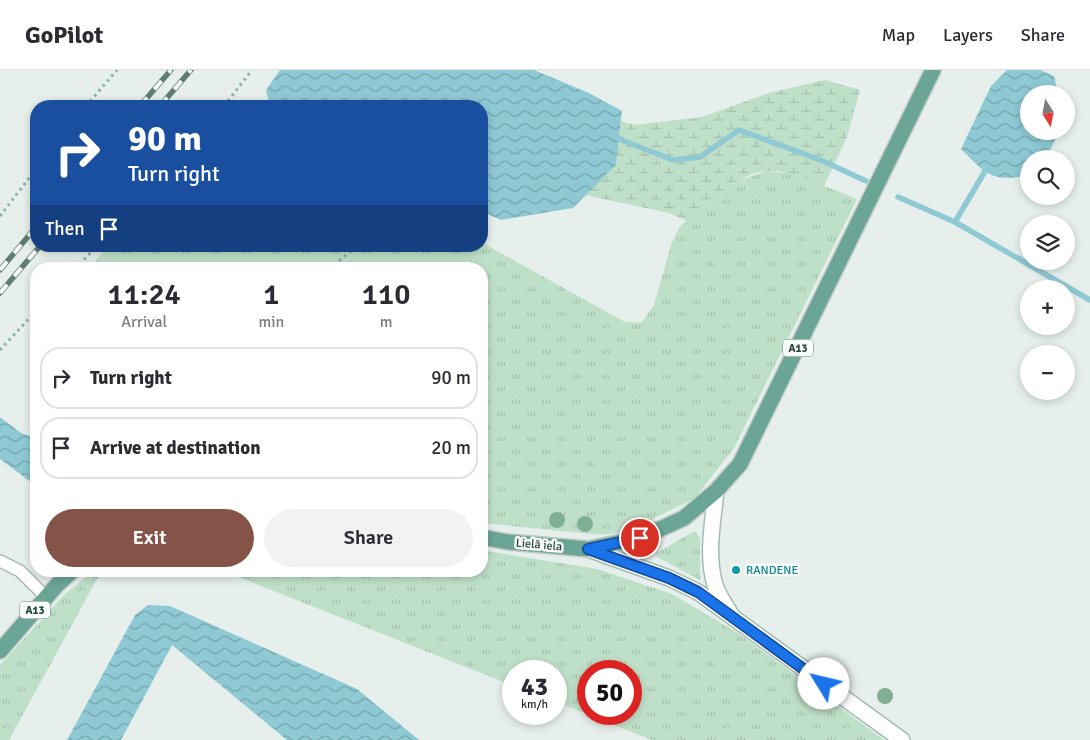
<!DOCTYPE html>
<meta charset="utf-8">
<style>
body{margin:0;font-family:Signika,sans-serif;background:#f2f2f3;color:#2b2b33;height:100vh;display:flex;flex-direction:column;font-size:19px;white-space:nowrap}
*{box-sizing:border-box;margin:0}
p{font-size:16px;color:#7c7c81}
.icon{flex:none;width:28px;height:28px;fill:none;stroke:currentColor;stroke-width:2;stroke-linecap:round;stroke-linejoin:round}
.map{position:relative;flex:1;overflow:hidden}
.panel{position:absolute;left:30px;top:192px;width:458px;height:315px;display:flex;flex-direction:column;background:#fff;border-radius:20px;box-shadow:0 2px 8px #0003}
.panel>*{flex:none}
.top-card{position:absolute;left:30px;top:30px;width:458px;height:152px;border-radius:20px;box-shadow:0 2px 8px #0003;background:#1a4fa0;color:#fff;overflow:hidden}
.needle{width:32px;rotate:169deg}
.fabs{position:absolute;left:1020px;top:15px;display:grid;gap:10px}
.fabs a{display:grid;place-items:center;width:55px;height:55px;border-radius:50%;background:#fff;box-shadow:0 2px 8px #0003;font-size:25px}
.speed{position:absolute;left:502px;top:590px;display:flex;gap:10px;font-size:25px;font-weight:700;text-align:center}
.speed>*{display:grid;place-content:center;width:65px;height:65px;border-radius:50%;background:#fff;box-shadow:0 2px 8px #0003;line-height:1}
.speed small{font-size:12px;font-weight:400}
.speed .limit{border:8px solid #d22;background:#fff;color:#111}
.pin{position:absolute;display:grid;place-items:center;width:42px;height:42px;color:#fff;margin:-21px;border:2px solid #fff;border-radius:50%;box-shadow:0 1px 5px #0007}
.me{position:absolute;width:55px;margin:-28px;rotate:306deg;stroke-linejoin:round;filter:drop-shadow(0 0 4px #0008)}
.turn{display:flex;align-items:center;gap:18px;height:105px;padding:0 15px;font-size:22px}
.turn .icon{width:65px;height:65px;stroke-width:2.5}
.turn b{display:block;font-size:35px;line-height:42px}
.then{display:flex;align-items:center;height:48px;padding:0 15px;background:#0003;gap:10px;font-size:19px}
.eta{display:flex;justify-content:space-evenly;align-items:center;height:85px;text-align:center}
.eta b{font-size:30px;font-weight:600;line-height:35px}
.cta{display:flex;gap:10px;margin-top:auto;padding:10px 15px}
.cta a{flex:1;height:58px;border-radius:30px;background:#855347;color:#fff;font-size:20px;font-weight:600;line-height:58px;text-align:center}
.cta a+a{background:#f2f2f3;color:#2b2b33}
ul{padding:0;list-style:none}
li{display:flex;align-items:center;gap:15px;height:62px;margin:0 10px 8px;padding:0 5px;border:2px solid #e1e1e2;border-radius:20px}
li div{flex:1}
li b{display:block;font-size:19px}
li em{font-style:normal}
header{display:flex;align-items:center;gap:30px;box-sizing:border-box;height:70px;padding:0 25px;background:#fff;border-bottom:1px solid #e1e1e2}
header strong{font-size:24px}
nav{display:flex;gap:28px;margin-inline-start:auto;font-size:18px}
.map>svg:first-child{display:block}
</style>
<header>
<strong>GoPilot</strong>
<nav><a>Map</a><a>Layers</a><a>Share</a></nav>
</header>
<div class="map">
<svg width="1090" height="670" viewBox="0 0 1090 670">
<defs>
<pattern id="grass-tufts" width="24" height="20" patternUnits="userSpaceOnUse" patternTransform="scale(1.25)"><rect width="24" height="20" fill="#bfe0c8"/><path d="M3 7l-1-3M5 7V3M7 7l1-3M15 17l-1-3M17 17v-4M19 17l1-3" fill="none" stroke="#a4c1ad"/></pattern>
<pattern id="wetland-marsh" width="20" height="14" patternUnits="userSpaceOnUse" patternTransform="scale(1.25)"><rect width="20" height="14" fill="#bfe0c8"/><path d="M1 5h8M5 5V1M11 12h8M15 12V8" fill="none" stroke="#a4c1ad"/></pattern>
<pattern id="water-waves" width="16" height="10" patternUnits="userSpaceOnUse" patternTransform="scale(1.25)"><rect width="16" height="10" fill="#8ec9d4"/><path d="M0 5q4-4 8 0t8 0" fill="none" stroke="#74a5ad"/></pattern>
</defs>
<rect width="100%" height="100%" fill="#e6efeb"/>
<g fill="url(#grass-tufts)" fill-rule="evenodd">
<path d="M767,101l28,3 62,25 -123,249 -39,50 -66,33 -26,4 -122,-12v-254h-381l-6,-7 14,-16h373v-4l144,80 16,1 13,-18 17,-60 9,-19 51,-43z"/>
<path d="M693,462h3l4,6v42l-43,-23 -1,-4z"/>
<path d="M481,480l116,19 75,25 66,39 146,107h-232l-96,-38v-31h-42v15l-291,-115h258zM589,601h42v43h-42z"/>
<path d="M93,501h14l-10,8 -88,161h-9v-75l65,-71z"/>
</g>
<path fill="url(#wetland-marsh)" d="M825,10l35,10 -13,47 -23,49c-17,-7 -36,-16 -56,-15 -29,1 -59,31 -81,50l-18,-8 -84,-18 31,-30 5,-44 14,4 67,-8 67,-24z"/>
<g fill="url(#water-waves)">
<path d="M280,0h254l55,23 33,18 -6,54 -43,43 -72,12 -20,-9v-105h-211l-4,-16z"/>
<path d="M1007,0h33l14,6 4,18h-29v37h30l-13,28h-17v16c-37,8 -43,-1 -68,-26l30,-63z"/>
<path d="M0,347l21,16 15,5v48l-36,-27z"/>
<path d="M148,535l22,1 187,83 62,51h-132l-115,-95 -51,95h-54l68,-125z"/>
</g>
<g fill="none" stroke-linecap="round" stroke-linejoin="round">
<g stroke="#8ec9d4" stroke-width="5.5">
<path d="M619,69l54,21 27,-3 39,-27 84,31 43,20"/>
<path d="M988,96l-33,56 135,78"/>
<path d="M898,127l57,25"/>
</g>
<g stroke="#a8b8b2" stroke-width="14">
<path id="lane" d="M0,491l20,10 26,26"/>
</g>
<g stroke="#a4bbb3" stroke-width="18">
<g id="secondary">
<path d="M716,421c-3,31 -10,64 -1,94 3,10 10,19 15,28"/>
<path d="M588,479l81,29 29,14 204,148"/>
</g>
</g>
<g stroke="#c2cac8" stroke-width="18">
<g id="primary">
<path d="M481,467l27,5 80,7 53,-11 43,-20 32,-27 24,-27 193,-394"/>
<path d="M0,581l56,-65 16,-15"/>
</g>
</g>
<g stroke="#86b3a5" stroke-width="3" stroke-dasharray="2.5 4" stroke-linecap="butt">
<path d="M86,36l31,-36"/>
<path d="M224,36l28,-36"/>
<path d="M0,146l36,-47"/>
<path d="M75,199l22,-23"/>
<path d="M329,199l28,-23"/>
<path d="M0,280l36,-39"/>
</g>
<use href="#lane" stroke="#fff" stroke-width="11"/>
<use href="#secondary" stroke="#fff" stroke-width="15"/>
<use href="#primary" stroke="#6aa596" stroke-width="15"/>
<g stroke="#5f7d75" stroke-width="5.5">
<g id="rail">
<path d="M140,36l31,-36"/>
<path d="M160,36l31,-36"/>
<path d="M0,200l36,-43"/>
<path d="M0,223l40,-47"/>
</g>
</g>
<use href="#rail" stroke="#f7fbf9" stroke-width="4" stroke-dasharray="11" stroke-linecap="butt"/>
</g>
<g fill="#80af93">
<circle cx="557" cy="450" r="8"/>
<circle cx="585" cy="454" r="8"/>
<circle cx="885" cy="626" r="8"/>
</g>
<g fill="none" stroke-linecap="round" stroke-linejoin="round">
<g stroke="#114b97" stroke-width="12">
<path id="route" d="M640,468l-52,11 81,29 29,14 126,92"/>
</g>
<use href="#route" stroke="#1a73e8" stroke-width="9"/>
</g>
<circle fill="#0f9aa8" stroke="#f7fbf9" stroke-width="2" cx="736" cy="500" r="5"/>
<g text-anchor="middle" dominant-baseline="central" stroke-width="5" stroke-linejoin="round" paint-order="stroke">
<g fill="#f7fbf9" stroke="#637a73" stroke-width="1">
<rect x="783" y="269.5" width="30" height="17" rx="4"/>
<rect x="20" y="531.5" width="30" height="17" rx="4"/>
</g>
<g font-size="11" font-weight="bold" fill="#24423a">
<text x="798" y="278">A13</text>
<text x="35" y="540">A13</text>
</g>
<g font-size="12" fill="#24423a" stroke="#f7fbf9">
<text transform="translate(539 475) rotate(5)">Lielā iela</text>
</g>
<g font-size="12" fill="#0d838f" stroke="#f7fbf9" text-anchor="start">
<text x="746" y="500">RANDENE</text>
</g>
</g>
</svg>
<div class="fabs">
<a><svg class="needle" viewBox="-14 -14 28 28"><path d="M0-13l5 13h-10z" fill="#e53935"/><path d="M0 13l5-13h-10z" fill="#7c7c81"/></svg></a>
<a><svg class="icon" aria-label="search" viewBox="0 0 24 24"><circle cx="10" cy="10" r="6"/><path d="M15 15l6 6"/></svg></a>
<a><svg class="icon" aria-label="layers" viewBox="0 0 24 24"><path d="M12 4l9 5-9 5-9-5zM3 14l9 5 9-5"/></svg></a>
<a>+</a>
<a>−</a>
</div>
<div class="speed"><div>43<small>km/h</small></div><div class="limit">50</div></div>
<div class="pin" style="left:640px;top:468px;background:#d93025"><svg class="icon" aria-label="arrive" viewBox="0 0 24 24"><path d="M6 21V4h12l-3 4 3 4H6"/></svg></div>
<svg class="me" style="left:824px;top:614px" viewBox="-20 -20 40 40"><circle r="19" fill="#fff"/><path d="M0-13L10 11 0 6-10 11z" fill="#1a73e8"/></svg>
<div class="top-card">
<div class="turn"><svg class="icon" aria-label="right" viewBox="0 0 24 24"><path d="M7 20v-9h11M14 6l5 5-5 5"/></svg><div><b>90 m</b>Turn right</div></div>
<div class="then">Then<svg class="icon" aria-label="arrive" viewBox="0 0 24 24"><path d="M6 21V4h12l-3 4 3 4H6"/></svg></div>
</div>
<section class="panel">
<div class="eta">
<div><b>11:24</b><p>Arrival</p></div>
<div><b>1</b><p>min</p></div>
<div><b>110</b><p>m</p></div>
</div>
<ul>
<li><svg class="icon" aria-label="right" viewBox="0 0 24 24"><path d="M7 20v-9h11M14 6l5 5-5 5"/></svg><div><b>Turn right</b></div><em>90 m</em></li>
<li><svg class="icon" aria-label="arrive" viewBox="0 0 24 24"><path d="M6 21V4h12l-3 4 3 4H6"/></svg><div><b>Arrive at destination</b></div><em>20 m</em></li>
</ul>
<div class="cta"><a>Exit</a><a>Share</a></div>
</section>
</div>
